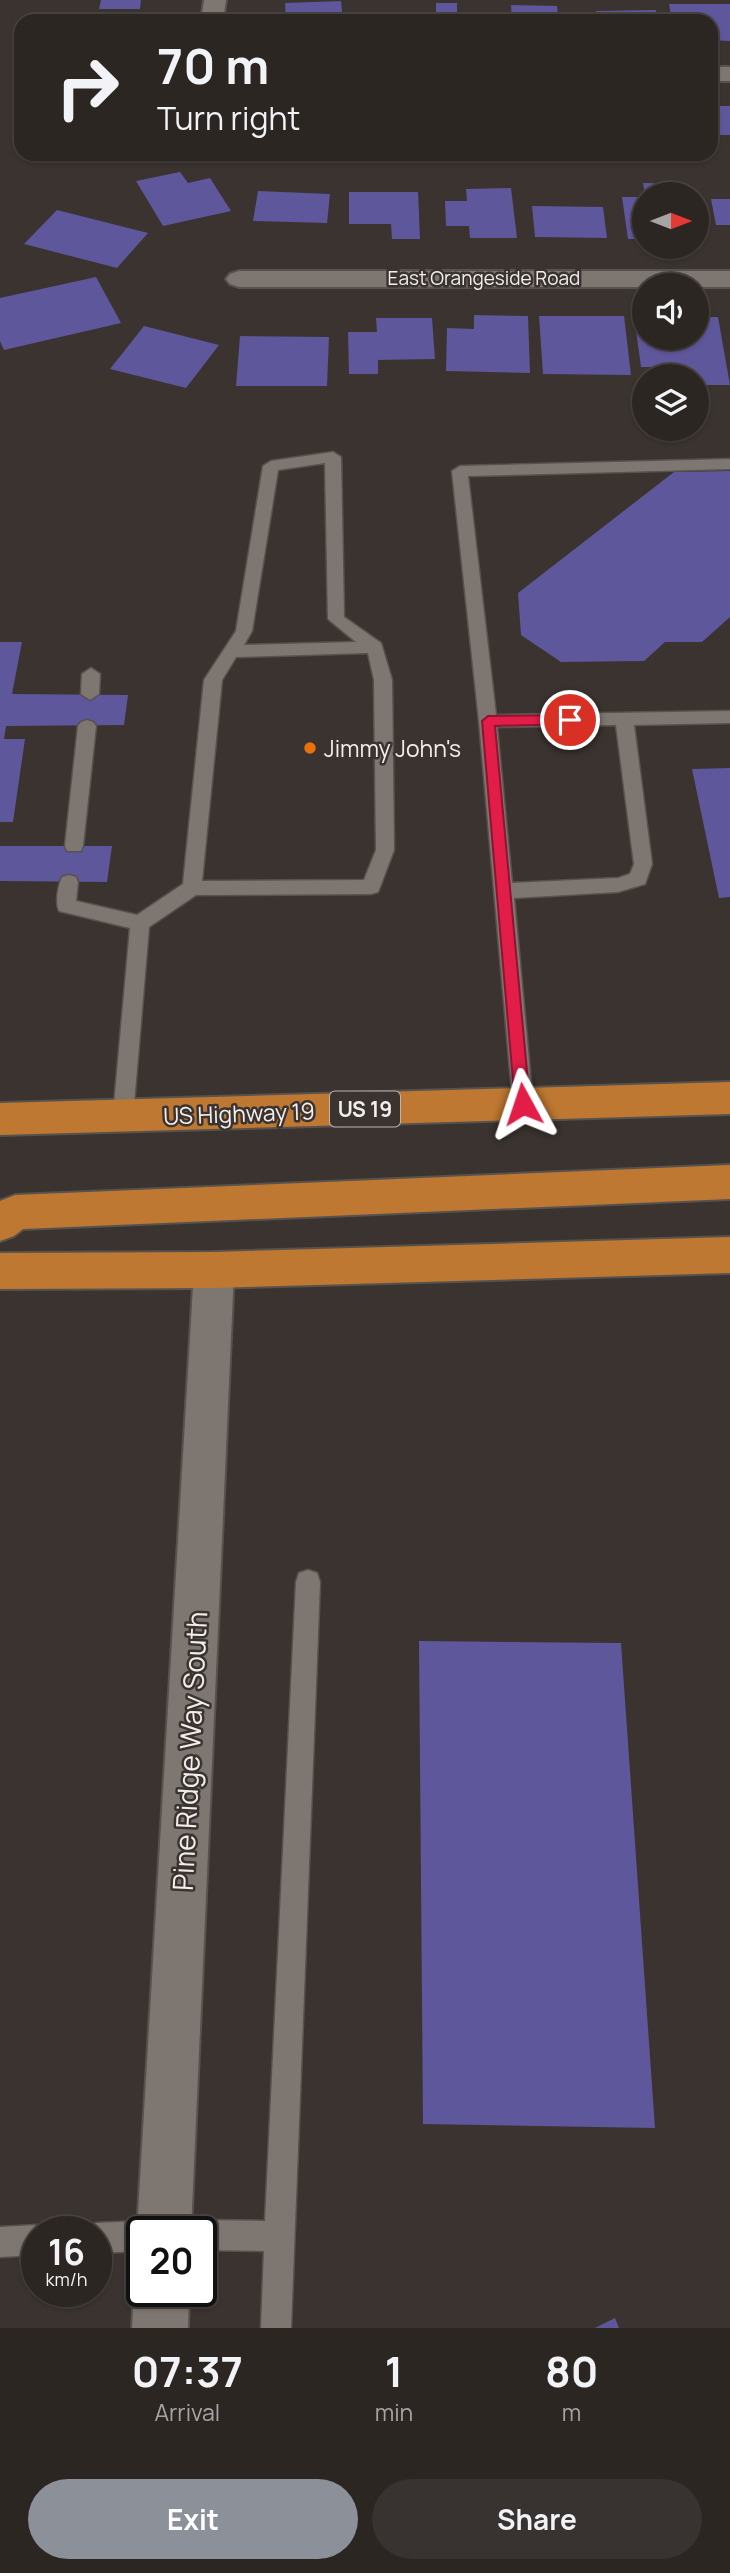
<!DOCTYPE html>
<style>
body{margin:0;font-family:Manrope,sans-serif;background:#383230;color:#f1f3f6;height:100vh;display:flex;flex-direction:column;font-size:26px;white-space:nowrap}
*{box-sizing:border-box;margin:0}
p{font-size:23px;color:#a6a5a6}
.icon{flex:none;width:38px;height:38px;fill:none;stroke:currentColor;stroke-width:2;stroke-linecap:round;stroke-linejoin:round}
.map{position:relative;height:2328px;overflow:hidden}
.panel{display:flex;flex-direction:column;background:#2c2623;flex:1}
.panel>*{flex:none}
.top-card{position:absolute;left:14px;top:14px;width:704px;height:147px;border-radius:21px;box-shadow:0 2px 5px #0004,0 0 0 2px #484341;background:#2c2623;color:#f1f3f6;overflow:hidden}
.needle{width:46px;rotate:90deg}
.controls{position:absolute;left:632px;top:182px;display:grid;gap:14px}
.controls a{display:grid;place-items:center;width:77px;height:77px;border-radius:50%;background:#2c2623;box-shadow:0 2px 5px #0004,0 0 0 2px #484341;font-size:35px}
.speed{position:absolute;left:21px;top:2216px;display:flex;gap:14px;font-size:35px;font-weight:700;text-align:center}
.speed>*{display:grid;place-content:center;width:91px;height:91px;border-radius:50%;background:#2c2623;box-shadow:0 2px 5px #0004,0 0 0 2px #484341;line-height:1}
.speed small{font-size:18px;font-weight:400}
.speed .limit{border:4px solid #111;border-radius:10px;background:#fff;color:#111}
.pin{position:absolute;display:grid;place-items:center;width:60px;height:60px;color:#fff;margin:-30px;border:4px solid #fff;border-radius:50%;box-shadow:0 2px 7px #0007}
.me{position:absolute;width:77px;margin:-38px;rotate:355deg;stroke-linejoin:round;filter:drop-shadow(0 0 5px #0008)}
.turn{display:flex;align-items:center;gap:24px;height:147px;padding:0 28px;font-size:32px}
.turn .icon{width:91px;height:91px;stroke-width:2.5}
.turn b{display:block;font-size:49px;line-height:60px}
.eta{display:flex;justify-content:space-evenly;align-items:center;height:119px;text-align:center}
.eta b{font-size:42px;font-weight:700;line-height:49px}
.cta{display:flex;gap:14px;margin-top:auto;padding:14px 28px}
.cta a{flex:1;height:80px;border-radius:42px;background:#8c9099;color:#fff;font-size:28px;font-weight:700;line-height:80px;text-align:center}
.cta a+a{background:#383230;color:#f1f3f6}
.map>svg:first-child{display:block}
</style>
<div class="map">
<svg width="730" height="2328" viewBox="0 0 730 2328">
<rect width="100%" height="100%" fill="#3a332f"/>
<g fill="#5f579b">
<path d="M101,0h40l-1,9h-41z"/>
<path d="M341,1l2,20h-57l-1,-18z"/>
<path d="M436,3h21v10h41v8h-62z"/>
<path d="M669,4h61v37l-20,-1v-19h-38z"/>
<path d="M511,5l46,1 1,9h23l1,6h-70z"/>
<path d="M656,10l2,11h-60l-2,-10z"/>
<path d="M95,16h67l-1,5h-67z"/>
<path d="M357,17l65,1v3h-65z"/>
<rect x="710" y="106" width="20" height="29"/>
<path d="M180,172l8,11 22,-5 21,33 -68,15 -27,-45z"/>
<path d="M643,183l45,1 2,10h-45z"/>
<path d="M511,188l6,50h-47l-1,-12h-23l-1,-25h22l-1,-12z"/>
<path d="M258,191l72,3 -3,29 -74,-2z"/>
<path d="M349,192h69l2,47h-28l-1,-15h-42z"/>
<path d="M622,197h22v42h-16z"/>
<path d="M711,199h19v26h-14z"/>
<path d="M532,206l71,1 4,31 -72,-1z"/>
<path d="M57,210l91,23 -31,35 -93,-24z"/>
<path d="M96,277l25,46 -117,27 -4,-9v-43z"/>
<path d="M474,315l54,1 2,57 -84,-2 1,-43 27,1z"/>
<path d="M539,316h85l7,59 -88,-1z"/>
<path d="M634,316l10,1v21h52v-21h22l12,68h-34v-9h-25l-2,-9h-28z"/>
<path d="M376,318h56l3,41 -57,1v14h-29l-1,-42h29z"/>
<path d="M144,326l75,19 -33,43 -76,-19z"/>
<path d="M240,336l89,1 -2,49h-91z"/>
<path d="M730,471v146l-28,25h-37l-21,19 -83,1 -40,-27 -3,-42 156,-121z"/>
<path d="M0,642h22l-10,52 116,1 -4,30 -118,1 -2,13h21l-12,83h-13z"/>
<path d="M730,768v129l-11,1 -27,-129z"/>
<path d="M0,846h112l-5,36 -107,-1z"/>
<path d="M419,1641l202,2 34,485 -232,-4z"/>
<path d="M615,2318l4,10h-24z"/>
</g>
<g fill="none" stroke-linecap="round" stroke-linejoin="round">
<g stroke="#57524e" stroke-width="3">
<g id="service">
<path d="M333,452l8,5 3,160 37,26 11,37 2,170 -14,37 -2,5 -7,2 -175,1 -47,32 -16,189 -3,6 -7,3 -7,-3 -3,-6 17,-188 -71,-17c-4,-9 -1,-25 3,-34l7,-2 7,2 2,5 -2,19 61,14 46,-31 21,-204 32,-49 27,-165 8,-5zM325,463l3,156 28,23 -112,3 8,-14 26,-161zM368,653l6,27 2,170 -12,30 -162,1 20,-201 14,-23z"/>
<path d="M730,459v10l-262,7 28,239 234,-4v12l-96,2 18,139 -7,20 -27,8 -104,6 19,206 -3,6 -7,3 -7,-3 -3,-6 -34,-383 -27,-250 8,-5zM616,725l18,139 -4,10 -12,4 -106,5 -15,-156z"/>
<path d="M91,668l9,6 -1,20 -9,6 -9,-6 1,-20z"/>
<path d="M87,720l6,2 3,4 -13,120 -2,5h-14l-2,-5 13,-120 3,-4z"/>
<path d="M308,1570l9,3 3,9 -29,746h-30l3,-77 -63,-1v-19h-13l3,-6 10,-5 64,1 31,-639 3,-9z"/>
<path d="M142,2221l10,5 3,5h-13v20l-46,2v-22h-12l2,-3 10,-5z"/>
<path d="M37,2225l11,6h-11v24l-37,2v-30z"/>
</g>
</g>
<g stroke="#57524e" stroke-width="4">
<g id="minor">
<path d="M204,0h22l-3,21h-22z"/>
<rect x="710" y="67" width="20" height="14"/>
<path d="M239,271h491v16h-491l-9,-3 -4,-5 4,-5z"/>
<path d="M214,1252l14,5 6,13 -43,961h-49v12l-5,-12 57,-961 6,-13z"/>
<path d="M142,2273v18h47l-1,37h-56l2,-37z"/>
</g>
</g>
<g stroke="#57524e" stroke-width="4">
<g id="trunk">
<path d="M730,1082v32l-730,21v-32z"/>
<path d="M730,1165v34l-707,30 -9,7 -14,5v-40l15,-6z"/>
<path d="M730,1237v36l-516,15 -214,1v-36l214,-1z"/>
</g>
</g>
<use href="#service" fill="#7e7671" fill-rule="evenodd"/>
<use href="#minor" fill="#7e7671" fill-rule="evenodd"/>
<use href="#trunk" fill="#be7831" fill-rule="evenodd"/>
</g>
<path fill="#e11d48" stroke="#92132f" stroke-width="2" d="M570,715l6,5 -6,4 -75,2 35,378 -7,7 -8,-7 -33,-383 6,-5z"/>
<circle fill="#e8710a" stroke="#3a332f" stroke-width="2.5" cx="310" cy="748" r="7"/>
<g text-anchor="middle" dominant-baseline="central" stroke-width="5" stroke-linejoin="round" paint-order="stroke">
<g font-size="19" fill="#f2eeeb" stroke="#3a332f">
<text x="484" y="278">East Orangeside Road</text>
</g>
<rect fill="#3a332f" stroke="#bbb6b3" stroke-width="2" x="330" y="1091.5" width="70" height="35" rx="5"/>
<g font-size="21" font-weight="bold" fill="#f2eeeb">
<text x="365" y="1109">US 19</text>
</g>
<g font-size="23" fill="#f2eeeb" stroke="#3a332f" text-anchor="start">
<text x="324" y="748">Jimmy John's</text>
</g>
<g font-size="23" fill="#f2eeeb" stroke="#3a332f">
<text transform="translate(239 1113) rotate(-2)">US Highway 19</text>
</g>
<g font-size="28" fill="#f2eeeb" stroke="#3a332f">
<text transform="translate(189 1751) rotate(-87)">Pine Ridge Way South</text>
</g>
</g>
</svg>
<div class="controls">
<a><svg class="needle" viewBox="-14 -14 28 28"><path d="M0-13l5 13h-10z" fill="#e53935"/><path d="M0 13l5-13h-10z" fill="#a6a5a6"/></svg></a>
<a><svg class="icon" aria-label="sound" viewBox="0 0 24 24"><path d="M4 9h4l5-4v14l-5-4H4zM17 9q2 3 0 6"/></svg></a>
<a><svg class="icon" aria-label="layers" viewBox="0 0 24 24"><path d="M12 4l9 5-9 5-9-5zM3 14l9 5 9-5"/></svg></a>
</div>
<div class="speed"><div>16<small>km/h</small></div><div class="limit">20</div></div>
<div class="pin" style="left:570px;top:720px;background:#d93025"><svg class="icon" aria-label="arrive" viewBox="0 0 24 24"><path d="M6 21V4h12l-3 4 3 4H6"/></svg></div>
<svg class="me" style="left:523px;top:1104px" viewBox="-20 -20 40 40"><path d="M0-17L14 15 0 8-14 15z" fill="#e11d48" stroke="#fff" stroke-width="4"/></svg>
<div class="top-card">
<div class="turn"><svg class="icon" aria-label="right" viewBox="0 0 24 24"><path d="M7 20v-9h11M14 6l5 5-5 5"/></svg><div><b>70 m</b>Turn right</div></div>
</div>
</div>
<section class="panel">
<div class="eta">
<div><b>07:37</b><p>Arrival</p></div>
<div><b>1</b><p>min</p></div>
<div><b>80</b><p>m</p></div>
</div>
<div class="cta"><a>Exit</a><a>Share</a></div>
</section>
